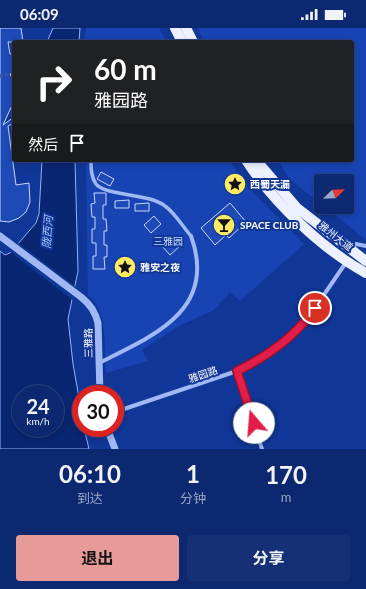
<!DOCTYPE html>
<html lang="zh">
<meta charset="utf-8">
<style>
body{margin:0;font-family:Lato,"Noto Sans SC",sans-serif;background:#153076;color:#f1f3f6;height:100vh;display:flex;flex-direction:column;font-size:15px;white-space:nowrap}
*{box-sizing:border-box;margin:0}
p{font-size:13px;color:#9aa6c3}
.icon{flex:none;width:22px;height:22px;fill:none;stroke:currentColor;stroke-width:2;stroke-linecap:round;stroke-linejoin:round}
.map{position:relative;height:421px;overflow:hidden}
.sheet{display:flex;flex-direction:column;background:#0c2871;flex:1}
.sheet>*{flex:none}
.hud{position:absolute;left:12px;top:12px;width:342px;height:122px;border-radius:4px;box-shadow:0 2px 6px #0003,0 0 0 1px #2c4484;background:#202124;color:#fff;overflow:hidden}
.needle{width:26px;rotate:67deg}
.controls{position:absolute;left:314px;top:146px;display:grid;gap:8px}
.controls a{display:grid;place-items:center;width:40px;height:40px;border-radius:4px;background:#0c2871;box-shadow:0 2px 6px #0003,0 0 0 1px #2c4484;font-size:20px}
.speed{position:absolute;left:12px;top:357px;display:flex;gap:8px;font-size:20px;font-weight:700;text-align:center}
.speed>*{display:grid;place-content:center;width:52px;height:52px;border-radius:50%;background:#0c2871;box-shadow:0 2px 6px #0003,0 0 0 1px #2c4484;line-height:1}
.speed small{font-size:10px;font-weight:400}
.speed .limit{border:6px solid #d22;background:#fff;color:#111}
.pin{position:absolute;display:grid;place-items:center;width:34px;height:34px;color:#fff;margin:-17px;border:2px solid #fff;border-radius:50%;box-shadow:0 1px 4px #0007}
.me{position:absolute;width:44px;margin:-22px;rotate:342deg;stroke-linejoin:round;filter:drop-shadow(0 0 3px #0008)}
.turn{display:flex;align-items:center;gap:14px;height:84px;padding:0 16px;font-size:18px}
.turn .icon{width:52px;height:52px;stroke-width:2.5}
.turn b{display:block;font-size:28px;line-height:34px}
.then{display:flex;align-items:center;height:38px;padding:0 16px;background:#0003;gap:8px;font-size:15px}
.eta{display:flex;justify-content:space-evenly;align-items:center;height:68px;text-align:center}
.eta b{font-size:24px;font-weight:700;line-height:28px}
.primary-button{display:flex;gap:8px;margin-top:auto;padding:8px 16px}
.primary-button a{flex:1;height:46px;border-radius:4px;background:#e69b98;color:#111;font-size:16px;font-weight:700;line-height:46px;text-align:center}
.primary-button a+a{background:#153076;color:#f1f3f6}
.status{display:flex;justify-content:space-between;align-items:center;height:28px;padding:0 20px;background:#0c2871;direction:ltr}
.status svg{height:11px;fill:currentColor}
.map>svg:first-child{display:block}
</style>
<div class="status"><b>06:09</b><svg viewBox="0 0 49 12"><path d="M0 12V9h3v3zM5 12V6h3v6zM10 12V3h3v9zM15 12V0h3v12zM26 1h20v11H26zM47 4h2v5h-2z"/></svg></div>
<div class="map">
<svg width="366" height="421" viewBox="0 0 366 421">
<rect width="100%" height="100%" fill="#103697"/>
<g fill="#1744b2">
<path d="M86,0h73l8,14h-83z"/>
<path d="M198,0h168v212l-41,-33h22v-26h-26v23l-32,-25 -11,-19h74v-118h-148z"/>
<path d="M86,132h143l19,27 56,57 -64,57 -10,-9 -16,18 -35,16 -37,24 6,11 -42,12c-3,-25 4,-60 -18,-78z"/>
</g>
<g fill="#092673" stroke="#92b1f8" fill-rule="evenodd">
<path d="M53,0h27l-1,14h-32z"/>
<path d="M42,132h33l3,111 -10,48 5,45 8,45v19h3l5,21h-89v-198l5,4 5,-2 26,-30 3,-9zM21,366h34v34h-34z"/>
</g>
<path fill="#103697" d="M17,214l60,46 -3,13 -65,-50z"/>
<g fill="#1e4ab7" stroke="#c8d8fe">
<path d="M0,0h21l2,14h-15l2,12h4v16l-4,4 4,8v19l-11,24 11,-8v6l-6,3 8,59 13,-2 1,19 -4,10 -7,6 -10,4 -9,-1z"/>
<path d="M101,144l13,7 -4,7 -13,-7z"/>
<path d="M94,165h12v12h-3v14h3l1,12h-3v14h3v12h-3l1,12h-12v-13h3v-13h-4v-14h3v-12h-3l-1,-13 4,-1z"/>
<path d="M129,172v8h-14v-7z"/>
<path d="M149,175v8h-14v-7z"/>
<path d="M230,175l16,19 -17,16 -3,-3 -11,10 -14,-17z"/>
<path d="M154,188l7,8 -10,9 -7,-8z"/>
<path d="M172,209l8,9 -10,9 -8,-9z"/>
</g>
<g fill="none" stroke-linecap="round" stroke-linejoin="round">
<path stroke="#3454a7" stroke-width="3.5" stroke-dasharray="3.5 2" stroke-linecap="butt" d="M0,48l13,-2"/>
<g stroke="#a0b9f4" stroke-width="3.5">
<path d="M13,46l1,1"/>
<path d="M91,132c0,8 0,17 5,24 9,12 53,9 69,22 10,7 18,21 26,30"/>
</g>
<g stroke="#a0b9f4" stroke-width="4">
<path d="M350,221l6,-5 10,2"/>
<path d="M99,335c54,-27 119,-53 92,-127"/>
<path d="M237,343l25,78"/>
<path d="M115,384l122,-41 21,-11 27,-20 21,-19 41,-60"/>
</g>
<g stroke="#a0b9f4" stroke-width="7">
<path d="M0,208l81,61c10,8 14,15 17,26l2,71"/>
<path d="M107,400l8,21"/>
</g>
<g stroke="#edf1ff" stroke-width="10">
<path d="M175,0l7,14"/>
<path d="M186,0l7,14"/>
<path d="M246,132c27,42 76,89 120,113"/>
<path d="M256,132l41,48 69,53"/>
</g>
</g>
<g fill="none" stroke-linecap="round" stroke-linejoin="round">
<g stroke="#92132f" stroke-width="10">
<path id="route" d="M254,395l-17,-52c31,-15 59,-35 78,-63"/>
</g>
<use href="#route" stroke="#e11d48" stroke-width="7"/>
</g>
<defs>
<g id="sight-disc" transform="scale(1.15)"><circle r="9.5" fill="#ffeb63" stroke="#103697"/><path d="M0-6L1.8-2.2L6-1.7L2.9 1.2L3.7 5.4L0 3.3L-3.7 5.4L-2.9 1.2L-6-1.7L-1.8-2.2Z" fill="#111"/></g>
<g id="bar-disc" transform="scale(1.15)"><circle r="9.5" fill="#ffeb63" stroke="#103697"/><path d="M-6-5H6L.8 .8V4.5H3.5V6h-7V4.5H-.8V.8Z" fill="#111"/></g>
</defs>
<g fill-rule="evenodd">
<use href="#sight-disc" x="235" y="156"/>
<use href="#bar-disc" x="224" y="197"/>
<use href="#sight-disc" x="125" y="239"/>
</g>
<g text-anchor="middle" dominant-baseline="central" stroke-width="4" stroke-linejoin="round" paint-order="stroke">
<g font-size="10" font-weight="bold" fill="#fff" stroke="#103697" text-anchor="start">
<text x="250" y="156">西蜀天漏</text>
<text x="240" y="197">SPACE CLUB</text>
<text x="140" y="239">雅安之夜</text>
</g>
<g font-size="10" fill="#fff" stroke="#103697">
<text transform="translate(336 208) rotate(38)">雅州大道</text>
<text transform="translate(88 315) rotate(-91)">三雅路</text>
<text transform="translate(203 346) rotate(-19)">雅园路</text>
</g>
<g font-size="10" fill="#c8d8fe" stroke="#103697">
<text x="168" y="213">三雅园</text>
</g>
<g font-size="11" font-style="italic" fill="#adc4fb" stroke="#103697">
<text transform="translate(47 204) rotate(-86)">陇西河</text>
</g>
</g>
</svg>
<div class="controls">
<a><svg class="needle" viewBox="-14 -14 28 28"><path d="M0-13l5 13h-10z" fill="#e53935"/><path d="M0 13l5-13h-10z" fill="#9aa6c3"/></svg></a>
</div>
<div class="speed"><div>24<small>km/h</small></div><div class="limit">30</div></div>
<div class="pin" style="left:315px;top:280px;background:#d93025"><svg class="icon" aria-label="arrive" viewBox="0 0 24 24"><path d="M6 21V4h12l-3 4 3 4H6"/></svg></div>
<svg class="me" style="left:254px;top:395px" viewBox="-20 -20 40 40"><circle r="19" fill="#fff"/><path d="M0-13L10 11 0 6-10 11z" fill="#e11d48"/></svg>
<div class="hud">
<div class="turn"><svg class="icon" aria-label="right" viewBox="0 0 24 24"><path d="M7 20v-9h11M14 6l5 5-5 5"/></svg><div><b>60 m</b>雅园路</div></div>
<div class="then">然后<svg class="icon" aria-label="arrive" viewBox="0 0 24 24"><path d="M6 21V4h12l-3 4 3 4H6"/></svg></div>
</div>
</div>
<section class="sheet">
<div class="eta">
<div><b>06:10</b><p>到达</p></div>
<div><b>1</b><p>分钟</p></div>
<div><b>170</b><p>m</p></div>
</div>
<div class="primary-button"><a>退出</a><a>分享</a></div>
</section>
